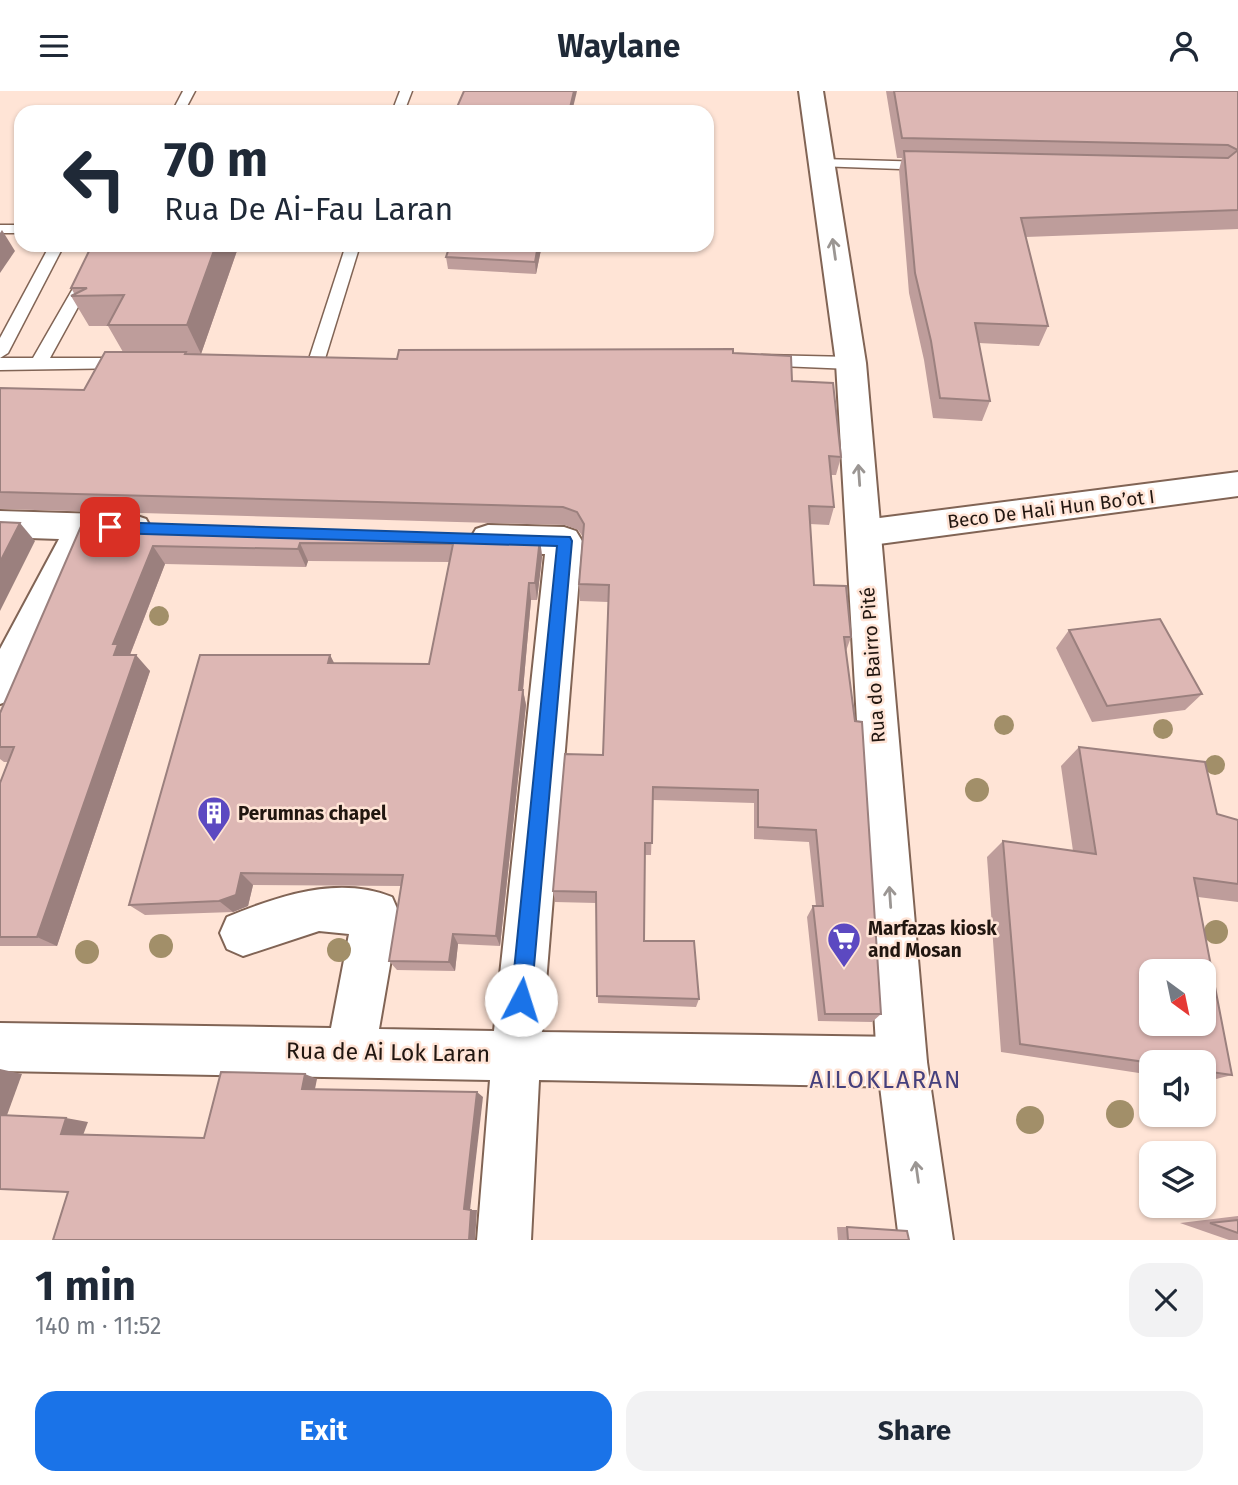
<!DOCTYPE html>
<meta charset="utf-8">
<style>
body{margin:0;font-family:"Fira Sans",sans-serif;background:#f2f2f3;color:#1f2937;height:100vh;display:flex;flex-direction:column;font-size:26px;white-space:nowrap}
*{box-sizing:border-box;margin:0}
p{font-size:23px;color:#747a83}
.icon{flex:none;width:38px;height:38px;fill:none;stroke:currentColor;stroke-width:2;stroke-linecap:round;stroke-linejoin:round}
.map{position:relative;height:1149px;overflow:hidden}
.details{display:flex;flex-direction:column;background:#fff;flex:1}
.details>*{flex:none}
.banner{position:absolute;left:14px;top:14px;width:700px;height:147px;border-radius:21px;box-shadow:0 2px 5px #0004;background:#fff;color:#1f2937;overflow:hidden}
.needle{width:46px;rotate:147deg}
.buttons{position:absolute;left:1139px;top:868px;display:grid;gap:14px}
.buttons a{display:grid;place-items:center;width:77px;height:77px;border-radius:14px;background:#fff;box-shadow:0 2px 5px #0004;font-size:35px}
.pin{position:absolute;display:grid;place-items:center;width:60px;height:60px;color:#fff;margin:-30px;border-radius:14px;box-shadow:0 4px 10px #0006}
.me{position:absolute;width:77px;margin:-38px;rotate:5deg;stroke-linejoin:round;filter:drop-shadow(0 0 5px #0008)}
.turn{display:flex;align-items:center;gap:24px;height:147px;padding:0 35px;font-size:32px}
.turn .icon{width:91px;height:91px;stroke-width:2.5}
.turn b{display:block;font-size:49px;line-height:60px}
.round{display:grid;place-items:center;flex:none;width:74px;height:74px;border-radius:21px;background:#f2f2f3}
.headline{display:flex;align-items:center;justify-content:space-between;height:119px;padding:0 35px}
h1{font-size:42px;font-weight:700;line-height:52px}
.cta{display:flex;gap:14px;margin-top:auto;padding:14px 35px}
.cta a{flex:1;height:80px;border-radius:21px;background:#1a73e8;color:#fff;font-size:28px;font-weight:700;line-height:80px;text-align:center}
.cta a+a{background:#f2f2f3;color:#1f2937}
header{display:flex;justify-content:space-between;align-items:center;height:91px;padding:0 35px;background:#fff;font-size:32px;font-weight:700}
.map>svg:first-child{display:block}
</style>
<header><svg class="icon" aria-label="menu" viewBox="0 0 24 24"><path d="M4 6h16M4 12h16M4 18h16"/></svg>Waylane<svg class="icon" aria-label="person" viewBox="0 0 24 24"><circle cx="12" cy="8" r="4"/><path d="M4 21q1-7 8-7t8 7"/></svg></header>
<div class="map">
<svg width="1238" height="1149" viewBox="0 0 1238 1149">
<rect width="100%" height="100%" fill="#ffe4d6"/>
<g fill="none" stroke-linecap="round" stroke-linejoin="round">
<g stroke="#816455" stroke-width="3">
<g id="service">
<path d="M183,0h12l-11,21h-12z"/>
<path d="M400,0h12l-8,21h-12z"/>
<path d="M822,68l106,3 7,4 -7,4 -111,-4 -2,-3z"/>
<rect x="0" y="134" width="21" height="8"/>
<path d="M50,154h14l-56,108 -8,5v-20z"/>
<path d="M98,154h14l-62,113h75l6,2 2,4 -2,4 -131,2v-12h33z"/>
<path d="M346,154h14l-36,117 -8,6 -8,-6z"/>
<path d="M762,264l89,2 8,6 -8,6 -95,-4 -2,-4 2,-4z"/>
</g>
</g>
<g stroke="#816455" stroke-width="4">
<g id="minor">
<path d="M1238,381v24l-374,50 -12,-3 -5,-10 5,-10 12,-3z"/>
<path d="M0,420l134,4 12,4 5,9 -5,9 -12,4 -41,-1 -79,159 -14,5v-55l59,-110 -59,-2z"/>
<path d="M488,434l76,2 12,4 6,10 -40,491 360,5 17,8 8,17 -8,17 -17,8 -363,-7 -8,160h-54l13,-160 -490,-9v-48l331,5 18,-94 -30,-3 -76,25 -16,-7 -7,-16 7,-16c51,-21 111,-42 165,-20l7,16 -20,116 115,2 51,-477 -57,-1 -12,-4 -6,-10 6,-10z"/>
</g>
</g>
<g stroke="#816455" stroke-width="4">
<path id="secondary" d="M799,0h24l43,272 61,699 26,178h-54l-22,-178 -41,-699z"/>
</g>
<use href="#service" fill="#fff" fill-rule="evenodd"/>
<use href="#minor" fill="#fff" fill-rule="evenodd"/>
<use href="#secondary" fill="#fff" fill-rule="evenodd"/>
</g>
<g fill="#a28f69">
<circle cx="159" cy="525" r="10"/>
<circle cx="1004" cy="634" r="10"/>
<circle cx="1163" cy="638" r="10"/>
<circle cx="1215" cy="674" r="10"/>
<circle cx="977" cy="699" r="12"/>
<circle cx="1216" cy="841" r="12"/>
<circle cx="161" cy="855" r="12"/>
<circle cx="339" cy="859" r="12"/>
<circle cx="87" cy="861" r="12"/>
<circle cx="1120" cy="1023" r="14"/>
<circle cx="1030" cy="1029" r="14"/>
</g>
<g fill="#be9d9b">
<path d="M886,0h352v138l-212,8 22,89 -9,20 -60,-3 11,58 -8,20 -49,-3 -9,-58 -15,-67 -10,-123 3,-12h-5z"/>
<path d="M457,16l115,5h-114z"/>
<path d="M92,154h147l-38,109 196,5 336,-6 59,28 49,76 -5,18h-5l3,32 -5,18 -19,-1 4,61 37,52 -5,14 35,363 -9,8 -54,-1 -11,-104 6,-11h3l-7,-64 -55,-3v-36l-101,-3 -2,55h-6l-1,86 55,58 -3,8 -98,-4 -2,-100 -41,-1 -2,-11 50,-136 5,-153 -28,-1 -1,-17 4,-47 -5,-7 -13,-5 -565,-16v-121l84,2 39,-38 -15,-26h-19l-18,-30 4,-1 -4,-7z"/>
<path d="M450,154h92l-6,29 -88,-5 -2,-12z"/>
<path d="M82,433l458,14 2,19 -5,43h-6l-8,90 3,15 -26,241 -42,-2 -3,27 -58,-1 -8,-9 12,-75 -148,-1 -5,21 -15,6 -88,3 -16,-10 201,-250 4,8 95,1 21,-102 -142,-1 -2,6 -141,-3 -35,91 20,16 -93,275h-57v-163l9,-21h-5l-4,-3v-46z"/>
<path d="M1069,539l133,64 -17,16 -93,12 -36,-74z"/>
<path d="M1079,656l138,67 21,6v82l-40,-5 34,178 -28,7v-20h-52v13l-151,-23 -14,-195 16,-16 70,10 -12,-85z"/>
<path d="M1238,1125v24h-9l-49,-17z"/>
<path d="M837,1136h10l62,13h-71z"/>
</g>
<g fill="#9b807e">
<path d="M574,0h3l-5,21h-3z"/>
<path d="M2,139l13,21 -15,22v-40z"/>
<path d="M216,154h23l-38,109 -14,-29z"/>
<path d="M538,154h4l-6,29 -1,-12z"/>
<path d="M20,432l15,18 -35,70v-49z"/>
<path d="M540,447l2,19 -5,43 -2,-17z"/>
<path d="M300,452l8,18 -2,6 -8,-18z"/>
<path d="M153,455l12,18 -36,93 -15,-2 -1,-11z"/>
<path d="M529,492l2,17 -9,101 1,-11 3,15 -26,241 -4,-10z"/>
<path d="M136,564l14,16 -93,275 -20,-9z"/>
<path d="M330,564l8,16 -10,-8z"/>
<path d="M241,782l12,12 -5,21 -15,6 -14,-11z"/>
<path d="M453,843l5,10 -3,27 -6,-9z"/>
<path d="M0,978l22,5 -16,44 -6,-1z"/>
<path d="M305,983l12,5 -3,15 -12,-5z"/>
<path d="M477,1001l6,5 -13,113 -6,-1z"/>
<path d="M66,1027l22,4 -6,16 -21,-4z"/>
<path d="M471,1119h6l-2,30h-6z"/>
</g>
<g fill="#ddb7b4" stroke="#9b807e" stroke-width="2" fill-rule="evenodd">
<path d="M464,0h110l-5,21h-88l2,-3 -26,-2z"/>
<path d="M894,0h344v119l-217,8 27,108 -73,-3 15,78 -50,-3 -9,-57 -16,-68 -11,-122 324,7 10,-8 -10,-5 -326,-7z"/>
<path d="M92,154h124l-29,80h-79l16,-30 -53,1 16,-8h-16z"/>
<path d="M450,154h88l-3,17 -89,-5z"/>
<path d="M733,258v4l58,3 1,25 41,2 8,74 -12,-1 5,51 -25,-1 5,79 32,1 5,51h-7l11,84 7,1 19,292h-56l-12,-108h10l-7,-76 -58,-3v-37l-105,-3 -1,56h-7l-1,98h50l5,58 -102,-3 -1,-104 -43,-1 12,-137 38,1 6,-170 -30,-1 5,-60 -7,-12 -14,-5 -563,-15v-104l84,2 21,-38h81l-1,2 212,5 2,-9z"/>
<path d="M0,431l20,1 -20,39z"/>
<path d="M82,433l458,14 -5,45h-6l-10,107h4l-27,246 -43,-2 -4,28 -60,-1 14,-86 -162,-2 -5,22 -17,6 -90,4 71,-250h130l-2,8 101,1 24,-120 -153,-1 -2,6 -145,-3 -40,98h5l-4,11h22l-99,282h-37v-154l14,-36h-14v-34z"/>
<path d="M1160,528l42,75 -95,12 -38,-76z"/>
<path d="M1079,656l126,15 12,52 21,6v64l-44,-6 38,197 -28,-4v-9h-52v1l-132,-19 -17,-203 93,13zM1152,880h52v53h-52z"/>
<path d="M221,981l84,2 -3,15 175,3 -13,117 7,1 -2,30h-416l15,-48 -68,-3v-74l66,3 -5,16 143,4z"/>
<path d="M1238,1129v13l-28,-10z"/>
<path d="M847,1136l60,4 2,9h-61z"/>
</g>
<defs><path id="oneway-shaft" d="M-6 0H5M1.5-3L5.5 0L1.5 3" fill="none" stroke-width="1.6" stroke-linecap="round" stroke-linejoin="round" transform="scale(1.75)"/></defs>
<g stroke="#9b9693">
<use href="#oneway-shaft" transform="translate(834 158) rotate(-98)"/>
<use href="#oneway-shaft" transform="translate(859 384) rotate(-94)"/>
<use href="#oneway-shaft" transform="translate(890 806) rotate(-94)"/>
<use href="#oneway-shaft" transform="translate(917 1081) rotate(-98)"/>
</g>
<path fill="#1a73e8" stroke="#114b97" stroke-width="2" d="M110,431l460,15 2,4 -41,459 -3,7 -7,2 -7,-2 -3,-7 46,-454 -447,-13 -8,-6z"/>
<defs>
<g id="building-pin" transform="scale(1.75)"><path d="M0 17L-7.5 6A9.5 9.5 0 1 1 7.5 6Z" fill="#5c49c1" stroke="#ffe4d6"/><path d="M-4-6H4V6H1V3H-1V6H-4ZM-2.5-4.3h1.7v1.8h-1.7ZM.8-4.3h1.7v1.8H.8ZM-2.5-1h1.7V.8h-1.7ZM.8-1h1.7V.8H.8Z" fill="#fff"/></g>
<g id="supermarket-pin" transform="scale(1.75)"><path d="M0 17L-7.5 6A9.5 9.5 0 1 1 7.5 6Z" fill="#5c49c1" stroke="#ffe4d6"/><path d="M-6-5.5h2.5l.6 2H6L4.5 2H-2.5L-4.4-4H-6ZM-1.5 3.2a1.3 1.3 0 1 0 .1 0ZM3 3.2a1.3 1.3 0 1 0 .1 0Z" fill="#fff"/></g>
</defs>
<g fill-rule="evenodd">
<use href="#building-pin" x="214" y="722"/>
<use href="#supermarket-pin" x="844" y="848"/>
</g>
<g text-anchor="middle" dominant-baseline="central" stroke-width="5" stroke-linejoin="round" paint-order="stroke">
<g font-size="19" fill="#211610" stroke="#ffe4d6">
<text transform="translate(1051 418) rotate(-7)">Beco De Hali Hun Bo’ot I</text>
<text transform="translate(873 574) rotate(-94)">Rua do Bairro Pité</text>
</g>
<g font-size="19" font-weight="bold" fill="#211610" stroke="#ffe4d6" text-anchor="start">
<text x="238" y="722">Perumnas chapel</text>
<text x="868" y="837">Marfazas kiosk<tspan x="868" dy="22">and Mosan</tspan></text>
</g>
<g font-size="23" fill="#211610" stroke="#ffe4d6">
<text transform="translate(388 961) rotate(1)">Rua de Ai Lok Laran</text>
</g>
<g font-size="24" letter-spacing="2" fill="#45407d" stroke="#ffe4d6">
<text x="886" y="989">AILOKLARAN</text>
</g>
</g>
</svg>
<div class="buttons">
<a><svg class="needle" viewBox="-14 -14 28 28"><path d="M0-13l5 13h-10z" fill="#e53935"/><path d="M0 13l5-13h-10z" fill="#747a83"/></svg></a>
<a><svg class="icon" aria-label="sound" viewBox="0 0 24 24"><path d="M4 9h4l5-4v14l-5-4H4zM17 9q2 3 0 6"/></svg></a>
<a><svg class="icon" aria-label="layers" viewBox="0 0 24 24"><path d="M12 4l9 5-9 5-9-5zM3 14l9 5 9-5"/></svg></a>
</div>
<div class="pin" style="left:110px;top:436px;background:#d93025"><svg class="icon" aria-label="arrive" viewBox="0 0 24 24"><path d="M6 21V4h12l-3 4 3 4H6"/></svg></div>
<svg class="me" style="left:521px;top:909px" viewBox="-20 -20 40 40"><circle r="19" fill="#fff"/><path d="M0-13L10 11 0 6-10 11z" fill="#1a73e8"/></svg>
<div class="banner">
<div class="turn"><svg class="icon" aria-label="left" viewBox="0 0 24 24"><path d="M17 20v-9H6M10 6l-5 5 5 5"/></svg><div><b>70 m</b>Rua De Ai-Fau Laran</div></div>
</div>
</div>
<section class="details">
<div class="headline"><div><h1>1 min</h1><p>140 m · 11:52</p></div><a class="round"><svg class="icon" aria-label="close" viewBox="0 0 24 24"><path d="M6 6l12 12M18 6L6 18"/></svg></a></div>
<div class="cta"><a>Exit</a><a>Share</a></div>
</section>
